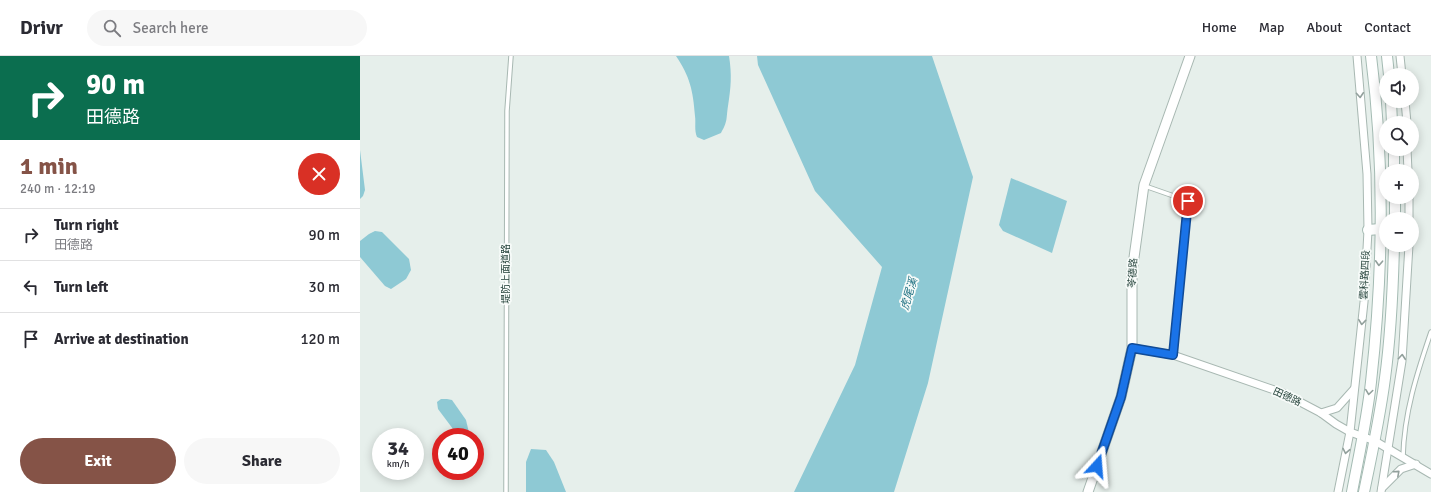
<!DOCTYPE html>
<meta charset="utf-8">
<style>
body{margin:0;font-family:Signika,"Noto Sans TC",sans-serif;background:#f7f7f7;color:#2b2b33;height:100vh;display:flex;flex-direction:column;font-size:15px;white-space:nowrap}
*{box-sizing:border-box;margin:0}
p{font-size:13px;color:#7c7c81}
.icon{flex:none;width:22px;height:22px;fill:none;stroke:currentColor;stroke-width:2;stroke-linecap:round;stroke-linejoin:round}
.map{position:relative;flex:1;overflow:hidden}
.sheet{display:flex;flex-direction:column;background:#fff;width:360px}
.sheet>*{flex:none}
.banner{background:#0b6e4f;color:#fff;overflow:hidden}
.buttons{position:absolute;left:1019px;top:12px;display:grid;gap:8px}
.buttons a{display:grid;place-items:center;width:40px;height:40px;border-radius:50%;background:#fff;box-shadow:0 2px 10px #0003;font-size:20px}
.speed{position:absolute;left:12px;top:372px;display:flex;gap:8px;font-size:20px;font-weight:700;text-align:center}
.speed>*{display:grid;place-content:center;width:52px;height:52px;border-radius:50%;background:#fff;box-shadow:0 2px 10px #0003;line-height:1}
.speed small{font-size:10px;font-weight:400}
.speed .limit{border:6px solid #d22;background:#fff;color:#111}
.pin{position:absolute;display:grid;place-items:center;width:34px;height:34px;color:#fff;margin:-17px;border:2px solid #fff;border-radius:50%;box-shadow:0 1px 4px #0007}
.me{position:absolute;width:44px;margin:-22px;rotate:19deg;stroke-linejoin:round;filter:drop-shadow(0 0 3px #0008)}
.turn{display:flex;align-items:center;gap:14px;height:84px;padding:0 20px;font-size:18px}
.turn .icon{width:52px;height:52px;stroke-width:2.5}
.turn b{display:block;font-size:28px;line-height:34px}
.round{display:grid;place-items:center;flex:none;width:42px;height:42px;border-radius:21px;background:#f7f7f7}
.summary{display:flex;align-items:center;justify-content:space-between;height:68px;padding:0 20px}
h1{font-size:24px;font-weight:800;line-height:30px;color:#855347}
.cta{display:flex;gap:8px;margin-top:auto;padding:8px 20px}
.cta a{flex:1;height:46px;border-radius:24px;background:#855347;color:#fff;font-size:16px;font-weight:800;line-height:46px;text-align:center}
.cta a+a{background:#f7f7f7;color:#2b2b33}
ul{padding:0;list-style:none}
li{display:flex;align-items:center;gap:12px;height:52px;padding:0 20px;border-top:1px solid #e1e1e2}
li div{flex:1}
li b{display:block;font-size:15px}
li em{font-style:normal}
header{display:flex;align-items:center;gap:24px;box-sizing:border-box;height:56px;padding:0 20px;background:#fff;border-bottom:1px solid #e1e1e2}
header strong{font-size:19px}
nav{display:flex;gap:22px;margin-inline-start:auto;font-size:14px}
.search{width:280px;height:36px;background:#f7f7f7;display:flex;align-items:center;gap:10px;box-sizing:border-box;padding:0 14px;border-radius:22px;color:#7c7c81;font-size:15px}
main{display:flex;flex:1;min-height:0}
.map>svg:first-child{display:block}
</style>
<header>
<strong>Drivr</strong>
<div class="search"><svg class="icon" aria-label="search" viewBox="0 0 24 24"><circle cx="10" cy="10" r="6"/><path d="M15 15l6 6"/></svg>Search here</div>
<nav><a>Home</a><a>Map</a><a>About</a><a>Contact</a></nav>
</header>
<main>
<section class="sheet">
<div class="banner">
<div class="turn"><svg class="icon" aria-label="right" viewBox="0 0 24 24"><path d="M7 20v-9h11M14 6l5 5-5 5"/></svg><div><b>90 m</b>田德路</div></div>
</div>
<div class="summary"><div><h1>1 min</h1><p>240 m · 12:19</p></div><a class="round" style="background:#d93025;color:#fff"><svg class="icon" aria-label="close" viewBox="0 0 24 24"><path d="M6 6l12 12M18 6L6 18"/></svg></a></div>
<ul>
<li><svg class="icon" aria-label="right" viewBox="0 0 24 24"><path d="M7 20v-9h11M14 6l5 5-5 5"/></svg><div><b>Turn right</b><p>田德路</p></div><em>90 m</em></li>
<li><svg class="icon" aria-label="left" viewBox="0 0 24 24"><path d="M17 20v-9H6M10 6l-5 5 5 5"/></svg><div><b>Turn left</b></div><em>30 m</em></li>
<li><svg class="icon" aria-label="arrive" viewBox="0 0 24 24"><path d="M6 21V4h12l-3 4 3 4H6"/></svg><div><b>Arrive at destination</b></div><em>120 m</em></li>
</ul>
<div class="cta"><a>Exit</a><a>Share</a></div>
</section>
<div class="map">
<svg width="1071" height="436" viewBox="0 0 1071 436">
<rect width="100%" height="100%" fill="#e6efeb"/>
<g fill="#8ec9d4">
<path d="M316,0h53c3,19 2,31 -1,50 -2,13 0,15 -7,27l-17,7 -7,-3c-3,-7 -1,-14 -2,-21 -2,-26 -5,-39 -19,-60z"/>
<path d="M397,0h175l41,121 -45,206 -34,109h-100l61,-127 27,-98 -67,-76 -57,-126z"/>
<path d="M0,94l5,40 -2,6 -3,3z"/>
<path d="M651,122l56,23 -15,52 -49,-22 -4,-6z"/>
<path d="M15,175l7,1 27,27 2,11 -5,9 -15,10 -6,-3 -25,-29v-16l9,-7z"/>
<path d="M81,343h6l5,1 14,20 4,17h-11l-21,-28 -1,-7z"/>
<path d="M171,393l15,1 8,12 12,30h-40v-30z"/>
</g>
<g fill="none" stroke-linecap="round" stroke-linejoin="round">
<g stroke="#a8b8b2" stroke-width="5.5">
<g id="service">
<path d="M785,130l43,15 -15,154"/>
<path d="M1043,401c1,-44 14,-84 28,-125"/>
<path d="M146,436l1,-381 4,-55"/>
</g>
</g>
<g stroke="#a8b8b2" stroke-width="9">
<g id="minor">
<path d="M1040,0l2,19"/>
<path d="M1045,45l2,22"/>
<path d="M1047,93l1,22"/>
<path d="M1049,141v22"/>
<path d="M772,292l41,7 110,38 38,20 15,11 14,8 25,9 56,33"/>
<path d="M961,357l16,-5 17,-19"/>
<path d="M1022,432l19,-19 15,-5"/>
<path d="M978,436l12,-60 14,-130 2,-34 2,-38 -1,-56 -10,-118"/>
<path d="M1021,436l21,-131 7,-116"/>
</g>
</g>
<g stroke="#a8b8b2" stroke-width="11">
<path id="tertiary" d="M728,436l33,-95 11,-49v-76l12,-87 46,-129"/>
</g>
<g stroke="#a4bbb3" stroke-width="12">
<g id="secondary">
<path d="M1027,0l2,19"/>
<path d="M1031,45l1,22"/>
<path d="M1034,93v22"/>
<path d="M1035,163v-22"/>
<path d="M1008,174l12,-1"/>
<path d="M992,436c7,-37 15,-73 19,-110 12,-108 14,-218 0,-326"/>
<path d="M1004,436c8,-38 16,-75 21,-114 6,-44 8,-89 9,-133"/>
</g>
</g>
<use href="#service" stroke="#fff" stroke-width="3.5"/>
<use href="#minor" stroke="#fff" stroke-width="7"/>
<use href="#tertiary" stroke="#fff" stroke-width="9"/>
<use href="#secondary" stroke="#fff" stroke-width="10"/>
</g>
<defs><path id="oneway-chevron" d="M-2-3.5L2.5 0L-2 3.5" fill="none" stroke-width="1.6" stroke-linecap="round" stroke-linejoin="round"/></defs>
<g stroke="#92a09c">
<use href="#oneway-chevron" transform="translate(1000 39) rotate(86)"/>
<use href="#oneway-chevron" transform="translate(1019 207) rotate(93)"/>
<use href="#oneway-chevron" transform="translate(1002 266) rotate(96)"/>
<use href="#oneway-chevron" transform="translate(1042 301) rotate(-85)"/>
<use href="#oneway-chevron" transform="translate(1009 336) rotate(98)"/>
<use href="#oneway-chevron" transform="translate(986 395) rotate(101)"/>
<use href="#oneway-chevron" transform="translate(1037 417) rotate(-42)"/>
</g>
<g fill="none" stroke-linecap="round" stroke-linejoin="round">
<g stroke="#114b97" stroke-width="10">
<path id="route" d="M737,410l24,-69 11,-49 41,7 15,-154"/>
</g>
<use href="#route" stroke="#1a73e8" stroke-width="7"/>
</g>
<g text-anchor="middle" dominant-baseline="central" stroke-width="3.5" stroke-linejoin="round" paint-order="stroke">
<g font-size="10" fill="#24423a" stroke="#f7fbf9">
<text transform="translate(773 217) rotate(-86)">苓德路</text>
<text transform="translate(146 218) rotate(-90)">堤防上面道路</text>
<text transform="translate(1005 219) rotate(-87)">雲科路四段</text>
<text transform="translate(927 341) rotate(25)">田德路</text>
</g>
<g font-size="11" font-style="italic" fill="#1c6f80" stroke="#f7fbf9">
<text transform="translate(549 238) rotate(-74)">虎尾溪</text>
</g>
</g>
</svg>
<div class="buttons">
<a><svg class="icon" aria-label="sound" viewBox="0 0 24 24"><path d="M4 9h4l5-4v14l-5-4H4zM17 9q2 3 0 6"/></svg></a>
<a><svg class="icon" aria-label="search" viewBox="0 0 24 24"><circle cx="10" cy="10" r="6"/><path d="M15 15l6 6"/></svg></a>
<a>+</a>
<a>−</a>
</div>
<div class="speed"><div>34<small>km/h</small></div><div class="limit">40</div></div>
<div class="pin" style="left:828px;top:145px;background:#d93025"><svg class="icon" aria-label="arrive" viewBox="0 0 24 24"><path d="M6 21V4h12l-3 4 3 4H6"/></svg></div>
<svg class="me" style="left:737px;top:410px" viewBox="-20 -20 40 40"><path d="M0-17L14 15 0 8-14 15z" fill="#1a73e8" stroke="#fff" stroke-width="4"/></svg>
</div>
</main>
